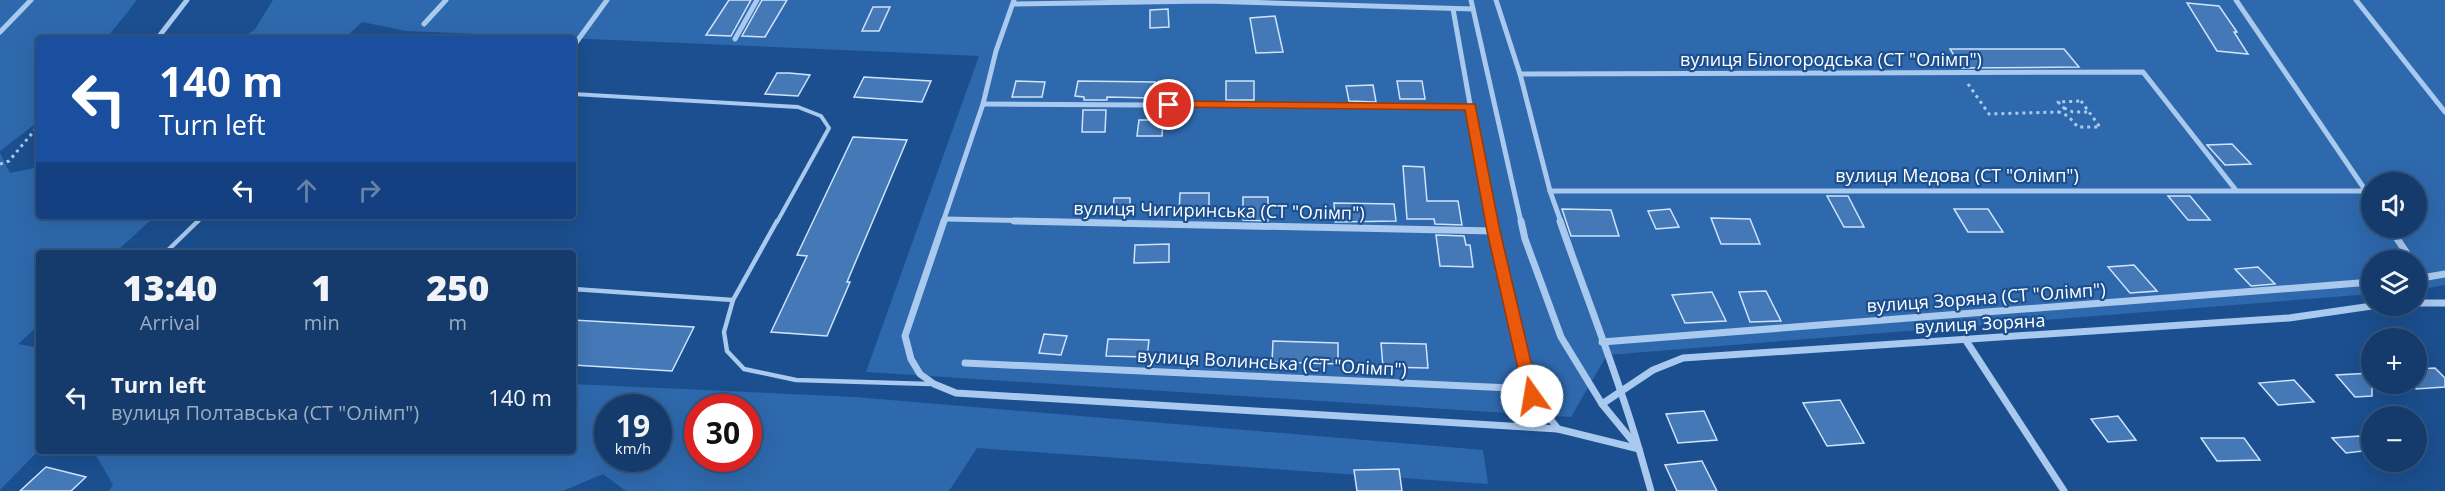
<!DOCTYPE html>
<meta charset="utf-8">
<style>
body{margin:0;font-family:"Open Sans",sans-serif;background:#214673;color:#f1f3f6;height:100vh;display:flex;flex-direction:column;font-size:22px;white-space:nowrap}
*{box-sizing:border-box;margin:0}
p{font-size:20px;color:#9dadc1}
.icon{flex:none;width:33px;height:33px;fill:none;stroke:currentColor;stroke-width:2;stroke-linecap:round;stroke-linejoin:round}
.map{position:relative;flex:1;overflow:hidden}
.side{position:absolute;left:36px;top:250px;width:540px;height:204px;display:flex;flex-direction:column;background:#143b6b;border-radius:6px;box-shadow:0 6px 24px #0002,0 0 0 2px #33557e}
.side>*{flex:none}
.hud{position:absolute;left:36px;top:36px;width:540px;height:183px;border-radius:6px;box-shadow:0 6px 24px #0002,0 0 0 2px #33557e;background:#1a4fa0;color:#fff;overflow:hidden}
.controls{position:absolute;left:2361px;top:172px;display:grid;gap:12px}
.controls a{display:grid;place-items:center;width:66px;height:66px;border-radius:50%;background:#143b6b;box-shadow:0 6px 24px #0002,0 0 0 2px #33557e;font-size:30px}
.speed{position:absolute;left:594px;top:394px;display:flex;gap:12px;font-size:30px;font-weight:700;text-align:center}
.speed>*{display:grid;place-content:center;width:78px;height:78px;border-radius:50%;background:#143b6b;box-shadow:0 6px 24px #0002,0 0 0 2px #33557e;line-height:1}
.speed small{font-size:15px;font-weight:400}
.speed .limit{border:9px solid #d22;background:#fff;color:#111}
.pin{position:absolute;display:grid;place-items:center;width:51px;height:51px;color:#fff;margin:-26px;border:3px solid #fff;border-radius:50%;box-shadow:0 2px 6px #0007}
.me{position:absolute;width:66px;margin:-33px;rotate:347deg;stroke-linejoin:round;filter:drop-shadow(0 0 4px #0008)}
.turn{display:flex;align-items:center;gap:21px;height:126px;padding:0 24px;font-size:27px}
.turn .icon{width:78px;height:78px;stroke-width:2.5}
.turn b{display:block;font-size:42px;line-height:51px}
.lanes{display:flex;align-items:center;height:57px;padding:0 24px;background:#0003;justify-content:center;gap:30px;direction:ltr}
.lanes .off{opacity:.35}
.eta{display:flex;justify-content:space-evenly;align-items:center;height:102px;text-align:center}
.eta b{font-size:36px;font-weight:800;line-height:42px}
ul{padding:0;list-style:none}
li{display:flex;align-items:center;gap:18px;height:90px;padding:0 24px}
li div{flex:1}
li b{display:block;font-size:22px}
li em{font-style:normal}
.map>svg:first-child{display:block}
</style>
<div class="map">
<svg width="2445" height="491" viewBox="0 0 2445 491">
<rect width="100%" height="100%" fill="#1b4f8f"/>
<g fill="#2e69ad" fill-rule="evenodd">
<path d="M0,0h137l-31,39h-67v82l-39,30z"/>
<path d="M273,0h2172v285l-28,5 -1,-29h-44l-1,33 -764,61 -36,62 -705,-45 113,-316 -573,-25 -44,-9 -18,17h-102l13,-10zM2372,183h44v45h-44z"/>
<path d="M0,153l10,20 29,-6v49h116l-40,37 -76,1v71l-21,19 21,4v102l-39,40z"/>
<path d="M573,384l282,13 628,53 5,34 -511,-36 -28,43h-323l-23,-17 -40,17h-454l4,-6 -19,-33h479zM608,408h50v51h-50zM698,408h50v51h-50z"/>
</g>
<g fill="#4478b7" stroke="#cfe3fa" stroke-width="1.5">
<path d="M729,0h22l-20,36 -25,-1z"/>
<path d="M762,0h25l-22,37 -23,-1z"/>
<path d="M2187,3l32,3 18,26h-3l14,22 -31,-3z"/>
<path d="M873,7h17l-11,24h-17z"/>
<path d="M1168,9l1,18 -19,1v-18z"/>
<path d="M1275,16l8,36 -27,1 -6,-35z"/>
<path d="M1950,49h114l15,18 -117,1z"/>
<path d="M777,73h12l21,2 -12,21 -33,-2z"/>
<path d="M864,77l67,4 -9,21 -68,-5z"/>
<path d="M1016,81l29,1 -3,15h-30z"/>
<path d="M1078,81l77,1 -2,16 -46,-1v3h-23v-3l-9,-1z"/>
<rect x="1226" y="81" width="28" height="19"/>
<path d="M1397,81h25l3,18h-25z"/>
<path d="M1373,85l3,17 -27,-1 -3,-15z"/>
<path d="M1083,110h23l-1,22h-23z"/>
<path d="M1139,120h24l-1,16h-25z"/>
<path d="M853,137l54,3 -60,142h3l-23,54 -56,-4 36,-76 -10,-1z"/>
<path d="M2232,144l19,20 -26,1 -18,-20z"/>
<path d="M1403,166l21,1 3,34h31l4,24 -27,-1 -1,-5h-27z"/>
<path d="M1180,193h29v22h-30z"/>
<path d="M1827,196h21l16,31h-20z"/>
<path d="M2168,196h22l20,24h-22z"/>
<path d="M1243,197h25v24l-25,-1z"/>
<path d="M1114,198h16v16h-17z"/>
<path d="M1334,203l60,1 2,17 -61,1z"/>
<path d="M1562,209l49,1 8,26h-48z"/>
<path d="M1670,209l9,18 -23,2 -8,-18z"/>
<path d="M1954,209h34l15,23h-35z"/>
<path d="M1711,218l39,1 10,25h-39z"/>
<path d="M1436,235l28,1 2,9h4l3,22 -33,-1z"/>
<path d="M1169,244v18l-35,1 1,-18z"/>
<path d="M2134,265l23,26 -27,2 -22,-26z"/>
<path d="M2258,267l17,17 -24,2 -16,-17z"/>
<path d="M1766,291l15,30 -31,1 -11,-30z"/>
<path d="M1712,292l14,29 -41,2 -13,-28z"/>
<path d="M573,320l121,7 -22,44 -99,-6z"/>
<path d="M1044,334l23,2 -6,19 -22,-2z"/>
<path d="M1108,339l41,1 -2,17 -41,-1z"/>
<path d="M1273,341l65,2v21l-66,-2z"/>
<path d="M1381,343l45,1 2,24 -45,-1z"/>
<path d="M2435,368l10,10v9l-29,2v-20z"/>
<path d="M2372,373v23l-17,1 -19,-22z"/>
<path d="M2294,380l20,22 -36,3 -19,-22z"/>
<path d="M1840,400l24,43 -37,3 -24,-43z"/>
<path d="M1704,411l13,29 -39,3 -12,-29z"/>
<path d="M2118,416l18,24 -28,2 -17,-23z"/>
<path d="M2359,436l13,14 -26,3 -14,-15z"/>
<path d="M2201,438h43l16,22 -43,1z"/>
<path d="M1702,461l15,30h-40l-12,-26z"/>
<path d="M46,467l40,10 -15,14h-51z"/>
<path d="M1399,469l3,22h-45l-3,-21z"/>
</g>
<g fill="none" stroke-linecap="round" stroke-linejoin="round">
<g stroke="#a9c9ee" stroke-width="3" stroke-dasharray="3 4" stroke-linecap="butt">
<path d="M1968,84l21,30 70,-2"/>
<path d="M2081,101l19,26h-22l-10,-11 -9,-4 5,-4 -6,-6z"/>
<path d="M2064,108l9,4h15"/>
<path d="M0,164l9,-3 30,-36"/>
</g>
<g stroke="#a9c9ee" stroke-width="4">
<path d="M573,94l225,13 23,9 8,12 -52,94"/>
<path d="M197,222l6,-6"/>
</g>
<g stroke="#a9c9ee" stroke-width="4.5">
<path d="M777,221l-44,79 -9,32 3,19 17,18 52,11 134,4"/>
<path d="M164,254l34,-33"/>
<path d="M573,289l160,11"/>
</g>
<g stroke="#a9c9ee" stroke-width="5">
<path d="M1471,0l50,222"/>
<path d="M1496,0l24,74 30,117 11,31"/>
<path d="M2236,0l136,200"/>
<path d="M2356,0l89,112"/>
<path d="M1013,4l194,-3 266,8"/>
<path d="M1453,9l38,213"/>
<path d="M424,24l22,-24"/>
<path d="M0,32l31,-32"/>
<path d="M157,39l30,-39"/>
<path d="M735,39l22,-39"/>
<path d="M575,44l32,-44"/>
<path d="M1520,74l623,-2 92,117"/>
<path d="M983,104l487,3"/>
<path d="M1550,191h815"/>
<path d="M945,219l137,3"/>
<path d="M943,222l40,-118 13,-53 18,-51"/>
</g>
<g stroke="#a9c9ee" stroke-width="7">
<path d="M944,221l-39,115 6,23 9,15 14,10 22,9 602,36 81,20c-22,-77 -53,-152 -79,-228"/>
<path d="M1014,221l479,10"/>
<path d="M1491,221l40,175"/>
<path d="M1521,221l4,18 36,98 41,67 37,45 12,42"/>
<path d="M2390,228l22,33"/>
<path d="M2416,268l7,10"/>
<path d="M2416,279l29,-5"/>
<path d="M2416,303h29"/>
<path d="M1965,339l99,152"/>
<path d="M1602,342l770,-60"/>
<path d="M965,363l546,25 28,16 19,25"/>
<path d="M1602,404l51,-34 30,-12 606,-40 83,-12"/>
</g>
</g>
<path fill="#ea580c" stroke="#983908" stroke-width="1.5" d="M1169,101l306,3 25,127 39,165 -2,4h-11l-2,-4 -37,-165 -22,-121 -300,-3 -2,-2z"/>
<g text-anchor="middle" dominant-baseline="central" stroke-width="4.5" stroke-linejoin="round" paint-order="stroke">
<g font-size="18" fill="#fff" stroke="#1b4f8f">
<text x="1831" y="59">вулиця Білогородська (СТ "Олімп")</text>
<text x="1957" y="175">вулиця Медова (СТ "Олімп")</text>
<text transform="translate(1219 210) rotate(1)">вулиця Чигиринська (СТ "Олімп")</text>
<text transform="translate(1986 297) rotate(-4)">вулиця Зоряна (СТ "Олімп")</text>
<text transform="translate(1980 323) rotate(-3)">вулиця Зоряна</text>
<text transform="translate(1272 362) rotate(3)">вулиця Волинська (СТ "Олімп")</text>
</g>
</g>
</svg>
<div class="controls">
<a><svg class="icon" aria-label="sound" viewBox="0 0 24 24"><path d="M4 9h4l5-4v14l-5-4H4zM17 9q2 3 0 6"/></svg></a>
<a><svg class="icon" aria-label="layers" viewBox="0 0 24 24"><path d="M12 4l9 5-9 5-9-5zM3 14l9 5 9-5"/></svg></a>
<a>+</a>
<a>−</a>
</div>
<div class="speed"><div>19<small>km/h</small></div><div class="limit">30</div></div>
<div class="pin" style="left:1169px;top:105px;background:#d93025"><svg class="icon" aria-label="arrive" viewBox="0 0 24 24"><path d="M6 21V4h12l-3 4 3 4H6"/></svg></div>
<svg class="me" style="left:1532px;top:396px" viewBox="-20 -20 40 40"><circle r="19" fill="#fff"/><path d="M0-13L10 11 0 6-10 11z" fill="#ea580c"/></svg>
<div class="hud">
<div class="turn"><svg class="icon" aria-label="left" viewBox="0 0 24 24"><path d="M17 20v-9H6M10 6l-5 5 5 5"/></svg><div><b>140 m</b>Turn left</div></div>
<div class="lanes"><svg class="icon" aria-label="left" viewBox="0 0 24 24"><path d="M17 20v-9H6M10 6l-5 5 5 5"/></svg><svg class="icon off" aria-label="ahead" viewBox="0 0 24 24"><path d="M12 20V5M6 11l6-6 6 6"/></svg><svg class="icon off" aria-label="right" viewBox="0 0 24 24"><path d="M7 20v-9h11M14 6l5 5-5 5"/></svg></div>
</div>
<section class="side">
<div class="eta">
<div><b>13:40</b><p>Arrival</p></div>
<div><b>1</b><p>min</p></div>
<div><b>250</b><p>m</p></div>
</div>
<ul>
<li><svg class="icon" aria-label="left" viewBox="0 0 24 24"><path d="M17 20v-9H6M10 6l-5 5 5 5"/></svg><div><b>Turn left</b><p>вулиця Полтавська (СТ &quot;Олімп&quot;)</p></div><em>140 m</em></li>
</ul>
</section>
</div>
